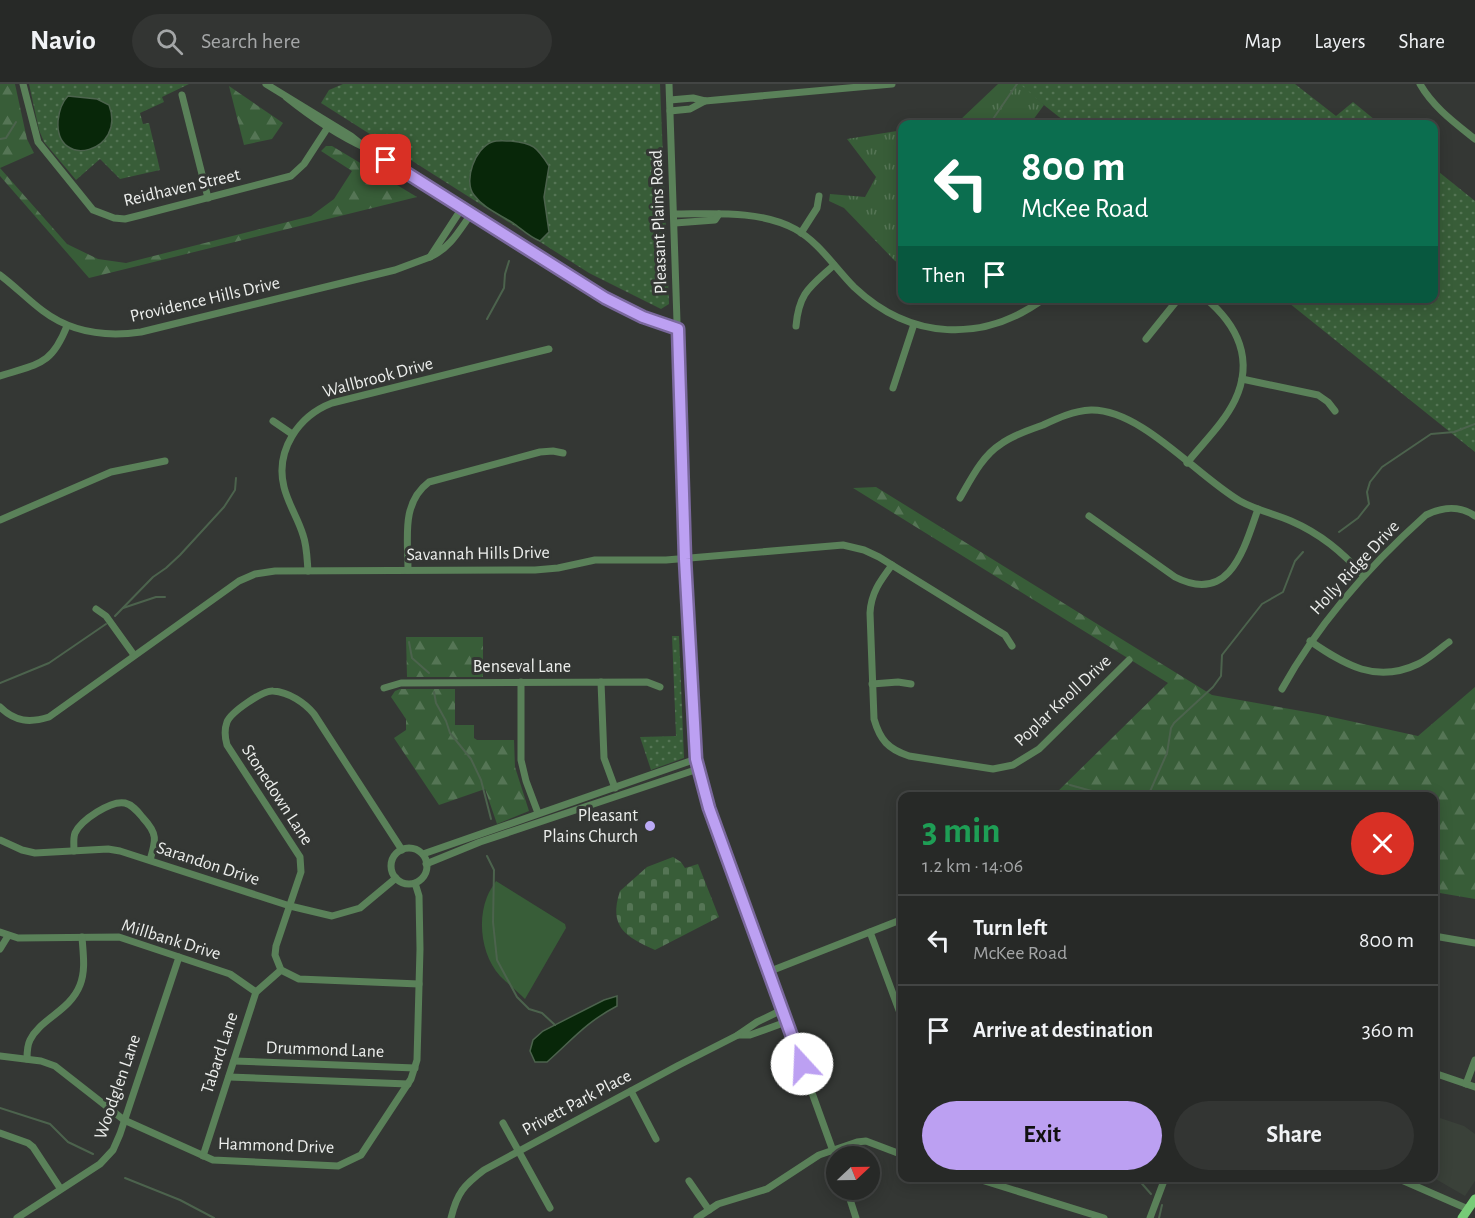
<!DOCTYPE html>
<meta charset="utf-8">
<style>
body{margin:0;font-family:"Alegreya Sans",sans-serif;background:#333533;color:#f1f3f6;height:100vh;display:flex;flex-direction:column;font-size:22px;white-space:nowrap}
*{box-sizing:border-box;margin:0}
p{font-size:20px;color:#a4a6a7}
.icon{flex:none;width:33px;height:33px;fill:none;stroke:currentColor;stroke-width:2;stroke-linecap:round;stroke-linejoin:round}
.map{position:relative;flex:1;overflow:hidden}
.panel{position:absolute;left:898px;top:708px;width:540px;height:390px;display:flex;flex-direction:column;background:#272927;border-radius:12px;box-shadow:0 3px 15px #0003,0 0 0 2px #434544}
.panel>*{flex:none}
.banner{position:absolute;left:898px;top:36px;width:540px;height:183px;border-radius:12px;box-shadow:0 3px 15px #0003,0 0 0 2px #434544;background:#0b6e4f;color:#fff;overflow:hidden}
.needle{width:39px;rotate:68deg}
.buttons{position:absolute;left:826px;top:1062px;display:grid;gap:12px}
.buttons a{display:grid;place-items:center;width:54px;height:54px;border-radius:50%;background:#272927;box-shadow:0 3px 15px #0003,0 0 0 2px #434544;font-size:30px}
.pin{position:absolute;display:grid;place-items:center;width:51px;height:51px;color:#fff;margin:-26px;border-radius:12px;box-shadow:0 3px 9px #0006}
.me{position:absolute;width:66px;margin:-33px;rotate:340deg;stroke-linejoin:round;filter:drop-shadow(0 0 4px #0008)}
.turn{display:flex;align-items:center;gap:21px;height:126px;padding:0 24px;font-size:27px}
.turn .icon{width:78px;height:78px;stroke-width:2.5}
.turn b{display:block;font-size:42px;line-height:51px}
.then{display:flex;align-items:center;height:57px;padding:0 24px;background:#0003;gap:12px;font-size:22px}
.round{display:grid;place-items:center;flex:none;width:63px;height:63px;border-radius:32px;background:#333533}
.head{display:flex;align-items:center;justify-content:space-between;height:102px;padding:0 24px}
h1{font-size:36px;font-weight:700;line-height:45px;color:#1e9e55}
.button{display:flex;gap:12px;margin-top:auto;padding:12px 24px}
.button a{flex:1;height:69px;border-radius:36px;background:#bca0f2;color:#111;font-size:24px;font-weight:700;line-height:69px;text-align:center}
.button a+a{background:#333533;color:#f1f3f6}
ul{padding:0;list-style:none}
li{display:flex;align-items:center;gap:18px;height:90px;padding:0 24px;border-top:2px solid #434544}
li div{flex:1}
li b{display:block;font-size:22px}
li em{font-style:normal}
header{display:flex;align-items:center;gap:36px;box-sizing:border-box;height:84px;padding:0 30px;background:#272927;border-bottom:2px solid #434544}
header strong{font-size:28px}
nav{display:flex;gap:33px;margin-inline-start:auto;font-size:21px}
.search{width:420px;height:54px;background:#333533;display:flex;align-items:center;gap:15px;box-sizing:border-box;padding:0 21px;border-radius:33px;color:#a4a6a7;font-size:22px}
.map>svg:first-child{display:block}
</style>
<header>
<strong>Navio</strong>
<div class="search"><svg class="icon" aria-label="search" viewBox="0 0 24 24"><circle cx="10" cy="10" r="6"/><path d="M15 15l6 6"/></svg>Search here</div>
<nav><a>Map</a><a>Layers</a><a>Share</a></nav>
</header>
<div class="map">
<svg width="1475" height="1134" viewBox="0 0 1475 1134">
<defs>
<pattern id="grass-dots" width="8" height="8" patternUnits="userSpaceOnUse" patternTransform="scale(1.5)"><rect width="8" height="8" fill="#385d38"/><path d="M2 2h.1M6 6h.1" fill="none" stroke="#557555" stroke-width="1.8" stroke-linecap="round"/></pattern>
<pattern id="forest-firs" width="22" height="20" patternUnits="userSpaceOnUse" patternTransform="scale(1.5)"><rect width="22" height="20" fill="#385d38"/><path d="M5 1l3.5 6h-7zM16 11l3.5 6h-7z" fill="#557555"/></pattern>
<pattern id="cemetery-stones" width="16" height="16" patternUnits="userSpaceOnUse" patternTransform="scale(1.5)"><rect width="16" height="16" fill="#385d38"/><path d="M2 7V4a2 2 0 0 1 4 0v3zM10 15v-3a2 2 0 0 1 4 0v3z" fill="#557555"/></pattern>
<pattern id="park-tufts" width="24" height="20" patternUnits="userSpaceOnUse" patternTransform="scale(1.5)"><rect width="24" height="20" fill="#385d38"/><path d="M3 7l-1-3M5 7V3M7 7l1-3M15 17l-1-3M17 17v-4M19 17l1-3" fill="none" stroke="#557555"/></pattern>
</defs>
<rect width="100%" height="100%" fill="#343734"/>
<path fill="#3a4139" d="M1434,1032l30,10 11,8v47l-10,15 -31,-18z"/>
<g fill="url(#grass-dots)">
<path d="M29,0h160l-27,13 2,5 -24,11 3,11 6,-1 11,47 -40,9 -20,-20 -24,21 -32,-38 -5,-12z"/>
<path d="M343,0h317l9,220 -8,5 -72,-36 -268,-170 8,-13z"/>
<path d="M1020,0h275l41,32 17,-14 27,22h-312l-47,-37z"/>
<path d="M1434,84l41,33v251l-191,-153 150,-1z"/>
<path d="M672,552h7l5,122 -33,12 -11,-33 36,-1z"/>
</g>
<g fill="url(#forest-firs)">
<path d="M0,0h15l12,55 7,14 -34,15 67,76 31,15 28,4 185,-47 23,-17 18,-28 -31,-20 5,-5h6l85,51 -328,81 -89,-102z"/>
<path d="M229,2l54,37 -11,16 -28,6z"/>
<path d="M876,403l336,208 106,19 100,22 57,-49v212l-41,-7v-96h-381l115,-113 -315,-195z"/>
<path d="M406,553h77v40h-76z"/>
<path d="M400,605h55v36h19v13l3,2h37l1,27 14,44 -32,13 -12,-35 -46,16 -45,-67 12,-8v-11l-15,-22 4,-6z"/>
</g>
<path fill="url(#cemetery-stones)" d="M673,773l8,5 4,6 13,-4 21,53 -64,33c-29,-13 -47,-23 -35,-59l27,-24z"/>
<g fill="url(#park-tufts)">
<path d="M998,0h22l24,21 -14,19h-94l23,-3z"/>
<path d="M903,46v134l-8,-3 -51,-53 -15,-7 1,-7 35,3 11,-20 -29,-38z"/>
</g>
<path fill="#385d38" d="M496,797l69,43 1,4 -41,71c-8,-8 -17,-15 -25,-23 -18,-20 -23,-54 -13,-79 2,-6 6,-11 9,-16z"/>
<g fill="#082709" stroke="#4c634d" stroke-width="1.5">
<path d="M68,12l29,3 12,6c18,47 -54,66 -51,16 1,-10 3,-18 10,-25z"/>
<path d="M511,57c22,2 26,6 38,25l-5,31 5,35 -9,9c-10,-4 -15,-9 -24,-16 -14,-10 -31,-15 -42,-30 -11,-14 1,-47 18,-53 5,-2 13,-1 19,-1z"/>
<path d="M617,912v10c-31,16 -45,34 -70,56h-12l-5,-11 3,-11 10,-9 61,-31z"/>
</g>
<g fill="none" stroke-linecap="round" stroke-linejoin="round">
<g stroke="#4c634d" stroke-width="2">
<path d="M976,40l17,-5 24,-35"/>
<path d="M0,55l6,-1 10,-16"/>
<path d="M487,235l17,-31 1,-14 4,-13"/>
<path d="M1339,448l19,-14 11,-14 -2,-12 3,-10 12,-15 49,-33 23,-2 21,-8"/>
<path d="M123,524l33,-11h9"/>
<path d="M115,532l38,-39 13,-9 14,-13 44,-48 11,-17 1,-12"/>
<path d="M409,558l3,16 17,15"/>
<path d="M0,599l49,-20 57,-39"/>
<path d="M434,608l2,11 10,18 4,12 21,26 10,21 10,39"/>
<path d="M1070,701l40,11"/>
<path d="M1148,712l19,-43 4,-25 3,-5 39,-36 8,-11 1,-21 40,-51 21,-12 12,-31 8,-9"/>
<path d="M487,772l7,14 -1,52 4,38 20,37 12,12 13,4 13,12"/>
<path d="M0,1024l50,16 18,18 25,12"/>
<path d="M125,1094l55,22 34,18"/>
<path d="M1137,1094l14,16"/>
<path d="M1159,1134l3,-13"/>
</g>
<g stroke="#5a8159" stroke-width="7">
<path d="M23,0l15,58 55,68 21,8 11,1 16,-4 150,-39 13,-12 24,-37"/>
<path d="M266,0l85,52 15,12c-29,-13 -55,-31 -80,-51"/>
<path d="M669,0l16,475 10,192 7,35 7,22 128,354"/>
<path d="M1420,0c13,23 35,39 55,55"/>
<path d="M182,11l26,103"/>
<path d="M670,16l23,-2 12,3 187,-17"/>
<path d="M670,27l20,-2 15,-8"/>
<path d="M366,64l239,150 38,19 36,12"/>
<path d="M462,124l-32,49c20,-9 29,-26 41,-43"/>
<path d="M674,130c39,0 86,-4 121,15 24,13 40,39 59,58 56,53 129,57 191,11"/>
<path d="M675,139l40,-3 4,-6"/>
<path d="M801,149l16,-25 2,-12"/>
<path d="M0,191c15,11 28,25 43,36 29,22 63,26 98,21l254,-62 35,-13"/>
<path d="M796,242c3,-34 14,-39 38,-61"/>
<path d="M1146,255l33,-41"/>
<path d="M0,292c39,-13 51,-10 67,-50"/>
<path d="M1242,295l76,16 10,7 7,9"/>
<path d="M893,304l21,-64"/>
<path d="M273,337l19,13"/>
<path d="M1187,379c16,-20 37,-40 48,-63 19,-40 3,-75 -30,-102"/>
<path d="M960,414c11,-19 22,-42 41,-54 12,-9 28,-14 42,-19 15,-7 30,-14 48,-15 50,-1 106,66 149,91 16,9 35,13 51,20 30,13 51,31 72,54"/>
<path d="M1089,432l86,61c55,28 69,-28 83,-68"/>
<path d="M0,436l111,-48 54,-11"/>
<path d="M892,481c-12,16 -21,28 -22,48l4,106c6,21 14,30 35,37l84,13 20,-4 26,-16 90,-89"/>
<path d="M408,486c0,-32 -7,-67 21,-88l111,-30 13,-1 10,2"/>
<path d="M308,487c-1,-12 -1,-25 -5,-36 -5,-17 -15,-31 -19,-48 -9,-36 14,-71 48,-84l217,-54"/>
<path d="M96,525l10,7 28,39"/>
<path d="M1310,557c35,24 66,43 108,23 11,-5 21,-15 31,-22"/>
<path d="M521,598v78l5,21 12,32"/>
<path d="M601,598l3,76 11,30"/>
<path d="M872,600l26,-2 13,2"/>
<path d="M384,604l17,-5 246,-1 13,5"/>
<path d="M1282,605c37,-67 87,-123 144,-174 17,-8 33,-10 49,1"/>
<path d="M0,623c15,15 30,16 49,10l190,-136 16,-7 20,-3 260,-1 23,-2 37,-8h71l177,-15 21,5 15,7 126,78 7,11"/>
<path d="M0,756l22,10 13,3 73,-4 12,2 170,55 42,10 28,-8 36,-30"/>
<circle cx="409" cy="782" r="18"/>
<path d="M402,766l-88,-136c-9,-11 -25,-22 -41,-23 -10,-1 -42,21 -46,31 -3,8 -2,16 0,23l73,112 1,15 -25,74 -1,9 6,15 18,9 120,5"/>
<path d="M74,767c0,-6 -1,-13 1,-18 6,-13 36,-33 50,-30 8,2 13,9 18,15 15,16 13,22 7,42"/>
<path d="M423,770l273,-95"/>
<path d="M426,780l54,-22 218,-73"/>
<path d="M0,848l18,6 101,-1 111,37 26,18"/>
<path d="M870,848l33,89"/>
<path d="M1434,852l41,7"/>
<path d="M0,865l8,-13"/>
<path d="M768,888l135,-53"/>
<path d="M782,926l-25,12 -19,13h12l36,-13"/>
<path d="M0,972l41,5 14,5 69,54 89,40 125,6 23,-11 50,-76 6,-19 3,-111 -1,-53 -4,-13"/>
<path d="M27,975c0,-6 0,-13 3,-19 10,-21 40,-29 50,-55 6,-15 3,-32 2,-48"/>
<path d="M234,977l181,7"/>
<path d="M1434,989l41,14"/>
<path d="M229,993l179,7"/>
<path d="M1466,1000l9,-24"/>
<path d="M631,1007l25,48"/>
<path d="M503,1039l47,85"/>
<path d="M0,1049l28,10 5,4 27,41"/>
<path d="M203,1072l53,-164 25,-22"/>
<path d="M975,1094l129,40"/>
<path d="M1397,1094l71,31"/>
<path d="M689,1097l20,29"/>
<path d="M847,1106l9,28"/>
<path d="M17,1134l83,-54 13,-14 7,-16 59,-177"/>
<path d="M451,1134c6,-25 13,-33 33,-48l195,-105 59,-30"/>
<path d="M697,1134l21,-14 49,-15 52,-34 38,-13 9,-1 37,14"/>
<path d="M1150,1134l15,-40"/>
</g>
<path stroke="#77cb77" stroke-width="9" d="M1462,1134l13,-19"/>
</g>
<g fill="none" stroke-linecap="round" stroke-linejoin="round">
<g stroke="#7a689d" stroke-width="15">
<path id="route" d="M386,76l219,138 38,19 35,12 7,230 11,200 13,49 93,256"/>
</g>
<use href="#route" stroke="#bca0f2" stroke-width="10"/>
</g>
<circle fill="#bbaaf6" stroke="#343734" stroke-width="2" cx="650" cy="742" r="6"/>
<g text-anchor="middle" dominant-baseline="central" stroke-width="6" stroke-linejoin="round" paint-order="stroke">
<g font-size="18" fill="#eceeec" stroke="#343734">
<text transform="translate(182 104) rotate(-13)">Reidhaven Street</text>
<text transform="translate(659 138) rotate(-92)">Pleasant Plains Road</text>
<text transform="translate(205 216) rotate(-13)">Providence Hills Drive</text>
<text transform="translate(378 294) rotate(-15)">Wallbrook Drive</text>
<text transform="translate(478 470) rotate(-1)">Savannah Hills Drive</text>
<text transform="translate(1355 484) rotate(-47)">Holly Ridge Drive</text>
<text x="522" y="583">Benseval Lane</text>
<text transform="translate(1063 617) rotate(-43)">Poplar Knoll Drive</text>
<text transform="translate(277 711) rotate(57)">Stonedown Lane</text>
<text transform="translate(208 780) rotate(18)">Sarandon Drive</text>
<text transform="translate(171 856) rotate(17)">Millbank Drive</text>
<text transform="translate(325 966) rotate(2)">Drummond Lane</text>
<text transform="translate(220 969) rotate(-72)">Tabard Lane</text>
<text transform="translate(118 1003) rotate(-71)">Woodglen Lane</text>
<text transform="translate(577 1019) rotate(-28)">Privett Park Place</text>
<text transform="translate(276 1062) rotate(2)">Hammond Drive</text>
</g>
<g font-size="18" fill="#eceeec" stroke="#343734" text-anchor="end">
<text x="638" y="732">Pleasant<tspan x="638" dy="21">Plains Church</tspan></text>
</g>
</g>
</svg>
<div class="buttons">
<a><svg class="needle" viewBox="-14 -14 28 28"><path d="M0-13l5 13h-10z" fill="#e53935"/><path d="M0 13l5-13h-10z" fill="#a4a6a7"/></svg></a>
</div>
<div class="pin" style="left:386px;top:76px;background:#d93025"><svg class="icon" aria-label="arrive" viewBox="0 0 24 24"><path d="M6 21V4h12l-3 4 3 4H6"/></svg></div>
<svg class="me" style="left:802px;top:980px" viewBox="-20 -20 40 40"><circle r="19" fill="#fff"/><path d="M0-13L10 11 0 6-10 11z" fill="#bca0f2"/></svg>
<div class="banner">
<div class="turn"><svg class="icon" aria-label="left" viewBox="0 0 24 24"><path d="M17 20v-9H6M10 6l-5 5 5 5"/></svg><div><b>800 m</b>McKee Road</div></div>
<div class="then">Then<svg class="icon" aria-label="arrive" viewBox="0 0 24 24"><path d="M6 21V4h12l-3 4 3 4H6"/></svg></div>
</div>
<section class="panel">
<div class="head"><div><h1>3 min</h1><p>1.2 km · 14:06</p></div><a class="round" style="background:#d93025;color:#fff"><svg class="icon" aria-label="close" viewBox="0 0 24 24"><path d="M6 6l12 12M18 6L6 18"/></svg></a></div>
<ul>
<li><svg class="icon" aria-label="left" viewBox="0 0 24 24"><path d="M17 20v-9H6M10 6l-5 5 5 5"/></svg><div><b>Turn left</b><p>McKee Road</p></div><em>800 m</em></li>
<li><svg class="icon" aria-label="arrive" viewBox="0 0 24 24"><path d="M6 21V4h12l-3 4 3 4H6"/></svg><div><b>Arrive at destination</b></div><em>360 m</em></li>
</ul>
<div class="button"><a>Exit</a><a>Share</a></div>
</section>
</div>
